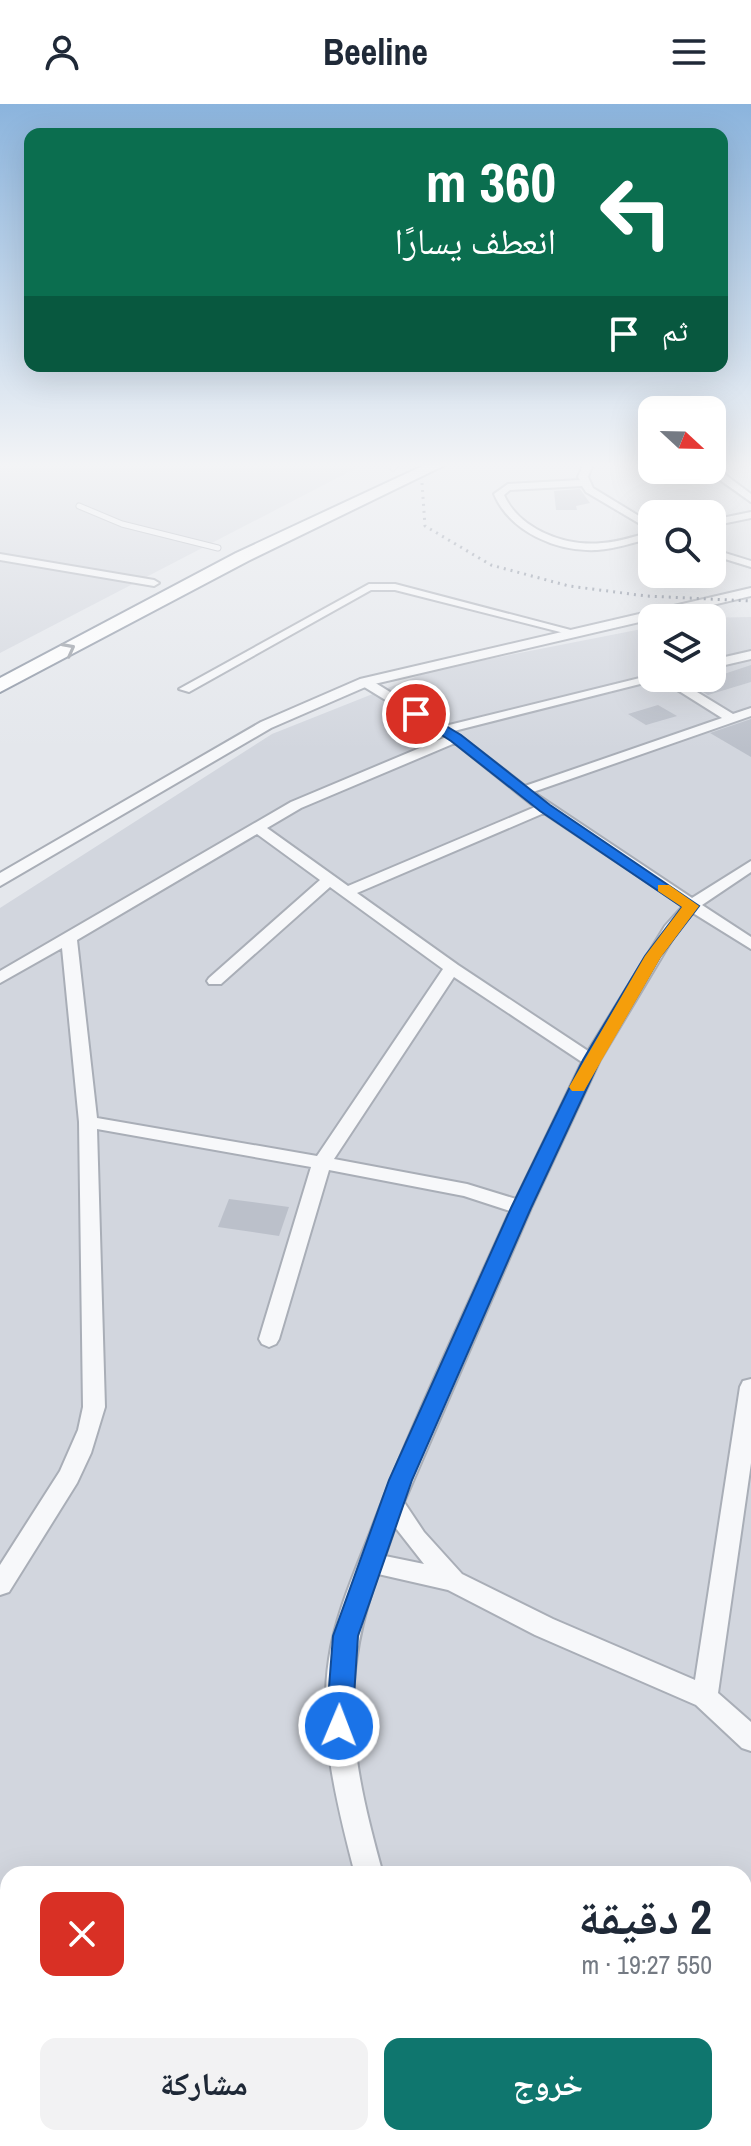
<!DOCTYPE html>
<html lang="ar">
<meta charset="utf-8">
<style>
body{margin:0;font-family:"Archivo Narrow","Noto Naskh Arabic",sans-serif;background:#f2f2f3;color:#1f2937;direction:rtl;height:100vh;display:flex;flex-direction:column;font-size:30px;white-space:nowrap}
*{box-sizing:border-box;margin:0}
p{font-size:26px;color:#747a83}
.icon{flex:none;width:44px;height:44px;fill:none;stroke:currentColor;stroke-width:2;stroke-linecap:round;stroke-linejoin:round}
.map{position:relative;flex:1;overflow:hidden;direction:ltr}
.drawer{position:absolute;left:0px;top:1762px;width:752px;height:280px;display:flex;flex-direction:column;background:#fff;border-radius:24px 24px 0 0;box-shadow:0 8px 32px #0002;direction:rtl}
.drawer>*{flex:none}
.guide{position:absolute;left:24px;top:24px;width:704px;height:244px;border-radius:16px;box-shadow:0 8px 32px #0002;direction:rtl;background:#0b6e4f;color:#fff;overflow:hidden}
.needle{width:52px;rotate:112deg}
.controls{position:absolute;left:638px;top:292px;display:grid;gap:16px}
.controls a{display:grid;place-items:center;width:88px;height:88px;border-radius:16px;background:#fff;box-shadow:0 8px 32px #0002;font-size:40px}
.pin{position:absolute;display:grid;place-items:center;width:68px;height:68px;color:#fff;margin:-34px;border:4px solid #fff;border-radius:50%;box-shadow:0 2px 8px #0007}
.me{position:absolute;width:88px;margin:-44px;rotate:1deg;stroke-linejoin:round;filter:drop-shadow(0 0 6px #0008)}
.turn{display:flex;align-items:center;gap:28px;height:168px;padding:0 40px;font-size:36px}
.turn .icon{width:104px;height:104px;stroke-width:2.5}
.turn b{display:block;font-size:56px;line-height:68px}
.then{display:flex;align-items:center;height:76px;padding:0 40px;background:#0003;gap:16px;font-size:30px}
.round{display:grid;place-items:center;flex:none;width:84px;height:84px;border-radius:16px;background:#f2f2f3}
.summary{display:flex;align-items:center;justify-content:space-between;height:136px;padding:0 40px}
h1{font-size:48px;font-weight:700;line-height:60px}
.button{display:flex;gap:16px;margin-top:auto;padding:16px 40px}
.button a{flex:1;height:92px;border-radius:16px;background:#0f766e;color:#fff;font-size:32px;font-weight:700;line-height:92px;text-align:center}
.button a+a{background:#f2f2f3;color:#1f2937}
header{display:flex;justify-content:space-between;align-items:center;height:104px;padding:0 40px;background:#fff;font-size:36px;font-weight:700}
.map>svg:first-child{display:block}
</style>
<header><svg class="icon" aria-label="menu" viewBox="0 0 24 24"><path d="M4 6h16M4 12h16M4 18h16"/></svg>Beeline<svg class="icon" aria-label="person" viewBox="0 0 24 24"><circle cx="12" cy="8" r="4"/><path d="M4 21q1-7 8-7t8 7"/></svg></header>
<div class="map">
<svg width="751" height="2042" viewBox="0 0 751 2042">
<rect width="100%" height="100%" fill="#e4e7ec"/>
<g fill="#d2d6de" fill-rule="evenodd">
<path d="M0,359h366l-366,190z"/>
<path d="M751,513v1529h-751v-1238l272,-174 161,-64 219,-43v51h60v-60h-13zM8,1770h736v264h-736z"/>
</g>
<g fill="#bbc0ca">
<path d="M580,385l10,14 -14,3 1,4h-21l-2,-19z"/>
<path d="M751,561v17l-43,13 -28,-17h32z"/>
<path d="M658,601l19,11 -31,9 -18,-11z"/>
<path d="M751,615v38l-41,-24z"/>
<path d="M229,1095l60,8 -10,29 -61,-9z"/>
</g>
<g fill="none" stroke-linecap="round" stroke-linejoin="round">
<g stroke="#a9aeb7" stroke-width="7">
<g id="service">
<path d="M393,364l4,-5"/>
<path d="M79,402l43,18 96,24"/>
</g>
</g>
<g stroke="#a9aeb7" stroke-width="4">
<g id="minor">
<path d="M584,359h9l-5,14 5,11 59,36v7l-66,-39 -4,-6 -72,4 -6,5c15,34 61,52 98,48 17,-1 33,-7 50,-11v6c-18,4 -36,11 -55,12 -40,2 -87,-18 -103,-56l14,-10 72,-4 -2,-3z"/>
<path d="M712,359h6l5,10 28,21v8l-35,-25z"/>
<path d="M751,408v6l-39,8v-6z"/>
<path d="M712,445l39,12v6l-39,-12z"/>
<path d="M0,450l154,26 5,3 -5,3 -154,-26z"/>
<path d="M369,480h26l187,49 -6,3 -181,-46h-24l-182,102 -10,-3z"/>
<path d="M751,547v8l-39,9v-8z"/>
<path d="M652,571v3h22l59,36 18,-6v8l-218,76 159,106 59,-37v11l-49,33 49,32v12l-58,-36 -14,15 -79,132 -69,148 -127,294 20,30 38,42 91,45 142,61 45,-293 3,-6 8,-2v84l-33,230 33,29v29l-9,-3 -46,-43 -161,-70 -87,-45 -70,-16c-41,112 -26,189 5,300h-28c-18,-69 -37,-143 -26,-215 6,-43 25,-85 41,-126 41,-109 92,-215 140,-322l-46,-15 -135,-26 -50,169 -3,5 -7,3 -7,-3 -3,-5 52,-172 -214,-38 8,278 -14,46 -14,30 -68,109 -9,3v-30l60,-94 18,-41 5,-23 -4,-285 -17,-174 -62,35v-12l291,-169 155,-65 -85,-52v-6h8l76,47zM660,575l62,39 -197,68 -71,-55zM455,639l80,64 -187,79 -81,-58 34,-20zM544,709l139,93 -18,20 -77,125 -130,-86 -101,-72zM257,730l63,46 -111,98 -2,3 2,3h12l109,-97 113,82 -126,187 -220,-38 -20,-178zM454,873l128,85 -66,137 -49,-15 -133,-25zM395,1423l29,37 -39,-8z"/>
<path d="M485,2034h33l4,8h-33z"/>
</g>
</g>
<g stroke="#a9aeb7" stroke-width="4">
<path id="tertiary" d="M751,484v8l-381,89 -99,43 -271,158v-13l261,-151 99,-43z"/>
</g>
<g stroke="#8b94a3" stroke-width="4">
<path id="trunk" d="M429,359h20l-201,98 -248,131v-14l236,-125z"/>
</g>
<use href="#service" stroke="#f7f8fa" stroke-width="5"/>
<use href="#minor" fill="#f7f8fa" fill-rule="evenodd"/>
<use href="#tertiary" fill="#f7f8fa" fill-rule="evenodd"/>
<use href="#trunk" fill="#fff" fill-rule="evenodd"/>
<path stroke="#7d8696" stroke-width="3" stroke-dasharray="2 5" stroke-linecap="butt" d="M422,379l3,43 66,39 78,21 77,10 105,5"/>
</g>
<defs><path id="oneway-chevron" d="M-2-3.5L2.5 0L-2 3.5" fill="none" stroke-width="1.6" stroke-linecap="round" stroke-linejoin="round" transform="scale(2)"/></defs>
<use stroke="#959aa2" href="#oneway-chevron" transform="translate(69 545) rotate(-28)"/>
<linearGradient id="sky" x2="0" y2="1"><stop stop-color="#8bb4dd"/><stop offset="0.56" stop-color="#f3f4f6"/><stop offset="1" stop-color="#f3f4f6" stop-opacity="0"/></linearGradient>
<rect width="751" height="645" fill="url(#sky)"/>
<path fill="#1a73e8" stroke="#114b97" stroke-width="2" d="M412,607h9l40,24 89,70 149,101 -39,51 -60,103 -69,148 -119,272 -54,156 -6,90 -4,8 -9,4 -9,-4 -4,-8 7,-90 56,-156 122,-272 72,-148 62,-104 37,-49 -142,-96 -89,-70 -39,-25z"/>
<path fill="#f59e0b" d="M658,781h11l30,21 -38,51 -77,134h-12l-3,-4 76,-131 37,-49 -24,-16z"/>
</svg>
<div class="controls">
<a><svg class="needle" viewBox="-14 -14 28 28"><path d="M0-13l5 13h-10z" fill="#e53935"/><path d="M0 13l5-13h-10z" fill="#747a83"/></svg></a>
<a><svg class="icon" aria-label="search" viewBox="0 0 24 24"><circle cx="10" cy="10" r="6"/><path d="M15 15l6 6"/></svg></a>
<a><svg class="icon" aria-label="layers" viewBox="0 0 24 24"><path d="M12 4l9 5-9 5-9-5zM3 14l9 5 9-5"/></svg></a>
</div>
<div class="pin" style="left:416px;top:610px;background:#d93025"><svg class="icon" aria-label="arrive" viewBox="0 0 24 24"><path d="M6 21V4h12l-3 4 3 4H6"/></svg></div>
<svg class="me" style="left:339px;top:1622px" viewBox="-20 -20 40 40"><circle r="17" fill="#1a73e8" stroke="#fff" stroke-width="3"/><path d="M0-11L8 9 0 5-8 9z" fill="#fff"/></svg>
<div class="guide">
<div class="turn"><svg class="icon" aria-label="left" viewBox="0 0 24 24"><path d="M17 20v-9H6M10 6l-5 5 5 5"/></svg><div><b>360 m</b>انعطف يسارًا</div></div>
<div class="then">ثم<svg class="icon" aria-label="arrive" viewBox="0 0 24 24"><path d="M6 21V4h12l-3 4 3 4H6"/></svg></div>
</div>
<section class="drawer">
<div class="summary"><div><h1>2 دقيقة</h1><p>550 m · 19:27</p></div><a class="round" style="background:#d93025;color:#fff"><svg class="icon" aria-label="close" viewBox="0 0 24 24"><path d="M6 6l12 12M18 6L6 18"/></svg></a></div>
<div class="button"><a>خروج</a><a>مشاركة</a></div>
</section>
</div>
